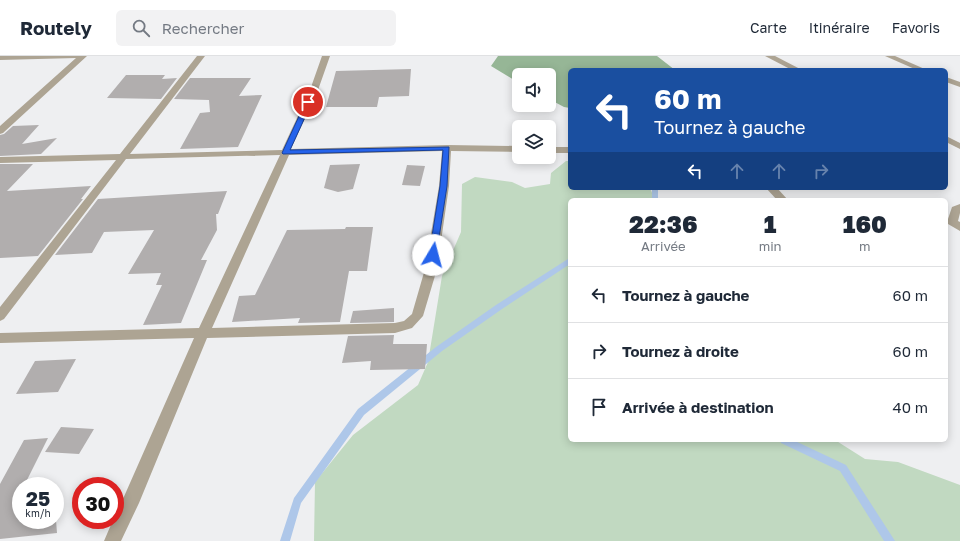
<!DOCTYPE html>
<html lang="fr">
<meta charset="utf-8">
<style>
body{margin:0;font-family:"Golos Text",sans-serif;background:#f2f2f3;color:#1f2937;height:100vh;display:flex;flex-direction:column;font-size:15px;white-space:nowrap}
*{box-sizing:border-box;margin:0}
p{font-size:13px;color:#747a83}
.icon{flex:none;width:22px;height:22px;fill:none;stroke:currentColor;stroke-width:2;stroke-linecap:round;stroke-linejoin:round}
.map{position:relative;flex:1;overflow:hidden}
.sheet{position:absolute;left:568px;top:142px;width:380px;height:244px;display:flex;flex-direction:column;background:#fff;border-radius:6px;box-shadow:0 2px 10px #0003}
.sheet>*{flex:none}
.hud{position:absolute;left:568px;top:12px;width:380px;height:122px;border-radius:6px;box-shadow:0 2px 10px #0003;background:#1a4fa0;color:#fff;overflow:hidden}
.tools{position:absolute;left:512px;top:12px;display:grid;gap:8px}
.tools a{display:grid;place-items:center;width:44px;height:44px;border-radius:6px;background:#fff;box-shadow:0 2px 10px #0003;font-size:20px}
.speed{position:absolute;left:12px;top:421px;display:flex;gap:8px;font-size:20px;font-weight:700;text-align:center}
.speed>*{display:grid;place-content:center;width:52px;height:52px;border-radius:50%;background:#fff;box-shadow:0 2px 10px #0003;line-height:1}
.speed small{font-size:10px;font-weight:400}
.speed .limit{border:6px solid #d22;background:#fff;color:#111}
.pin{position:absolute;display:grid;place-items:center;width:34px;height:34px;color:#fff;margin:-17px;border:2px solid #fff;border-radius:50%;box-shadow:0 1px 4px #0007}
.me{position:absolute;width:44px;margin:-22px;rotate:8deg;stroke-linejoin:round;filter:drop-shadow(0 0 3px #0008)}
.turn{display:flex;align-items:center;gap:14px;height:84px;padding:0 20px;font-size:18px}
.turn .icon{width:52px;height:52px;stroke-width:2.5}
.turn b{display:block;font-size:28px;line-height:34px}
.lanes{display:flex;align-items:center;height:38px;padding:0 20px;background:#0003;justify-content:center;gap:20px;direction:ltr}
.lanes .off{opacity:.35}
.eta{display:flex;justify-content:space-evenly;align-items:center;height:68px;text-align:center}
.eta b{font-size:24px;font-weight:800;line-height:28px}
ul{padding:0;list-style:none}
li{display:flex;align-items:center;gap:12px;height:56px;padding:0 20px;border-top:1px solid #e0e1e3}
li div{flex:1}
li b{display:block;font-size:15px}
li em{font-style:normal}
header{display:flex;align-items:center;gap:24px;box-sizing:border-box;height:56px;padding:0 20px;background:#fff;border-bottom:1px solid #e0e1e3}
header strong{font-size:19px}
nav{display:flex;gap:22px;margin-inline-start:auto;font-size:14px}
.search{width:280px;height:36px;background:#f2f2f3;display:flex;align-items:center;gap:10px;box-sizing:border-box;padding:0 14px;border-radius:6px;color:#747a83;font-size:15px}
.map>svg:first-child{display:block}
</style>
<header>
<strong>Routely</strong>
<div class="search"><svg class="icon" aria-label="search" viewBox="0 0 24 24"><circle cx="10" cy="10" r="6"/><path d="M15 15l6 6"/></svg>Rechercher</div>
<nav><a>Carte</a><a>Itinéraire</a><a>Favoris</a></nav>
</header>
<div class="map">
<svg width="960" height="485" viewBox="0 0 960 485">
<rect width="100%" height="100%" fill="#eeeff1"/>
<path fill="#c1d9c1" d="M566,105h4v27h80l5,12h-85v240h265l30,19 33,3 62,23v56h-646l1,-59 38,-47 65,-50 10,-23 14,-86 19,-44 1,-48 13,-7 37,5 13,6 25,-4 1,-11z"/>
<path fill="#96b696" d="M498,0h159l18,14h-105v38l-6,-1 -15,-8v-24h-30v8l-28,-17z"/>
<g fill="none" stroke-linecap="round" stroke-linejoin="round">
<g fill="#aec7e9" fill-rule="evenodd">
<rect x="652" y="132" width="6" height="12"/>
<path d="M568,203h2v5l-68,45 -60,42 -78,64 -63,88 -11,38h-10l14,-43 64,-89 78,-62 60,-42z"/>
<path d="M780,384h13l53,25 49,76h-11l-44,-70 -59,-28z"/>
</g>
</g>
<g fill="#b1aeae">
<path d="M411,13l-2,27 -30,1 -2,10h-51l10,-36z"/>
<path d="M126,19h39l-3,4 15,-1 -16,21 -54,-1z"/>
<path d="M190,22h61l-12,18 23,-1 -24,52 -58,2 20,-36 10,-1 -1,-12 -35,-1z"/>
<path d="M39,69l-17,19 35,-6 -16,16 -41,2v-21l4,-1 9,-8z"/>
<path d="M0,108h33l-26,27 84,-5 -10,13h2l-45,57 -38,2z"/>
<path d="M360,108l-7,25 -15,3 -14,-4 6,-23z"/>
<path d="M407,109l18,1 -5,20 -18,-1z"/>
<path d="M227,135l-9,23h-2l1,16 -16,30h6l-26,63 -38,2 19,-40h-6l5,-12 -33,1 26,-44 -50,2 -12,21 -37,2 43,-56z"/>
<path d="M346,171h27l-6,44h-18l-9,51 -42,1 2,-5 -68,4 7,-26 16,-1 32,-65 58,-1z"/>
<path d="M394,252v14l-44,1 3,-12z"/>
<path d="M394,279l-1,9h34l-2,25 -55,1 1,-9 -29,2 6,-27z"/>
<path d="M76,303l-18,33 -42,2 19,-33z"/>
<path d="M61,371l33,2 -15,25 -34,-2z"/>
<path d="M48,382l-24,48h-3v34h35l1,13 -57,6v-55l24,-44z"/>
</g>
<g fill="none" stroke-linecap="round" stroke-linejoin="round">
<g fill="#ada493" fill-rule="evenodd">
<path d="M0,0h87l-84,77 -3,1v-8l76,-68 -76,2z"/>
<path d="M197,0h8l-75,98 152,-4 28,-60 12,-34h8l-12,34 -27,59 156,-4 72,1v6l-68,-1 -2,35 -12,83 -14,47 -11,12 -17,5 -188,5 -68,165 -18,38h-17l9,-21h2v-3l79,-179 -194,5v-10l199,-5 81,-173 -154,4 -122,160 -4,2v-14l116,-147 -116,3v-6l120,-3zM442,95l-3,35 -14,83 -13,45 -8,7 -9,2 -183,5 77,-173z"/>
<path d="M765,0h10l27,14h-10z"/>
<path d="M885,0h10l32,14h-10z"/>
<path d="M946,21l14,5v5l-14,-5z"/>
<path d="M946,80l14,7v6l-14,-7z"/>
<rect x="549" y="91" width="21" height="6"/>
<path d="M766,132h11l11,12h-11z"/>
<path d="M960,148v9l-2,8 2,1v9l-12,-7 -1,-2 5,-15z"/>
</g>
</g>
<path fill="#2563eb" stroke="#184099" d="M306,45l6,1 -22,48 159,-3 -2,39 -11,71h-6l-1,-2 11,-69 3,-36 -160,4 -1,-1z"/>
</svg>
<div class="tools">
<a><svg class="icon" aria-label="sound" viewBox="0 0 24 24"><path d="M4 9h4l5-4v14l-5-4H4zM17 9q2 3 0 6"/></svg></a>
<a><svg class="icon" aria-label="layers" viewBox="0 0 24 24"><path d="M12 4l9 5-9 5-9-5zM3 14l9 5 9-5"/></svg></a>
</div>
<div class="speed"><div>25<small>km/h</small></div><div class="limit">30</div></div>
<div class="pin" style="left:308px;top:46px;background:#d93025"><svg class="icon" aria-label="arrive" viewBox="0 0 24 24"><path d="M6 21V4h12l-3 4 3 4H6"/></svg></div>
<svg class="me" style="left:433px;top:199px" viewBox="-20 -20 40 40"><circle r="19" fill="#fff"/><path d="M0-13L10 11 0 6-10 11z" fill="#2563eb"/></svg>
<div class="hud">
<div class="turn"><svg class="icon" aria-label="left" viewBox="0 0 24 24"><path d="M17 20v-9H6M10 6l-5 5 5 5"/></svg><div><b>60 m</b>Tournez à gauche</div></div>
<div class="lanes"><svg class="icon" aria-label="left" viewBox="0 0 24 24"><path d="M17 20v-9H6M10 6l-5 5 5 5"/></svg><svg class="icon off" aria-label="ahead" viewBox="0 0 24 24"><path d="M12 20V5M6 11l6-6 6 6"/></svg><svg class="icon off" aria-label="ahead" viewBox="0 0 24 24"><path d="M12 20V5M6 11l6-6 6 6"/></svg><svg class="icon off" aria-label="right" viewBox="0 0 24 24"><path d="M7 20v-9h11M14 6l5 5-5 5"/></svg></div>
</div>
<section class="sheet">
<div class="eta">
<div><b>22:36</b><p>Arrivée</p></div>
<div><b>1</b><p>min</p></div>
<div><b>160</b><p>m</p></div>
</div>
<ul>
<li><svg class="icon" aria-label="left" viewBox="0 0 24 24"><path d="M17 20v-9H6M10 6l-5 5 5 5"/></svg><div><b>Tournez à gauche</b></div><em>60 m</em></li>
<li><svg class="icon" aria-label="right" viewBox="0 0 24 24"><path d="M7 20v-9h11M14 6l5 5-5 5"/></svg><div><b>Tournez à droite</b></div><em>60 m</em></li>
<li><svg class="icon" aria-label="arrive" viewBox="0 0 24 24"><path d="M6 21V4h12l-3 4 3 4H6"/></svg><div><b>Arrivée à destination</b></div><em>40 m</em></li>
</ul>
</section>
</div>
